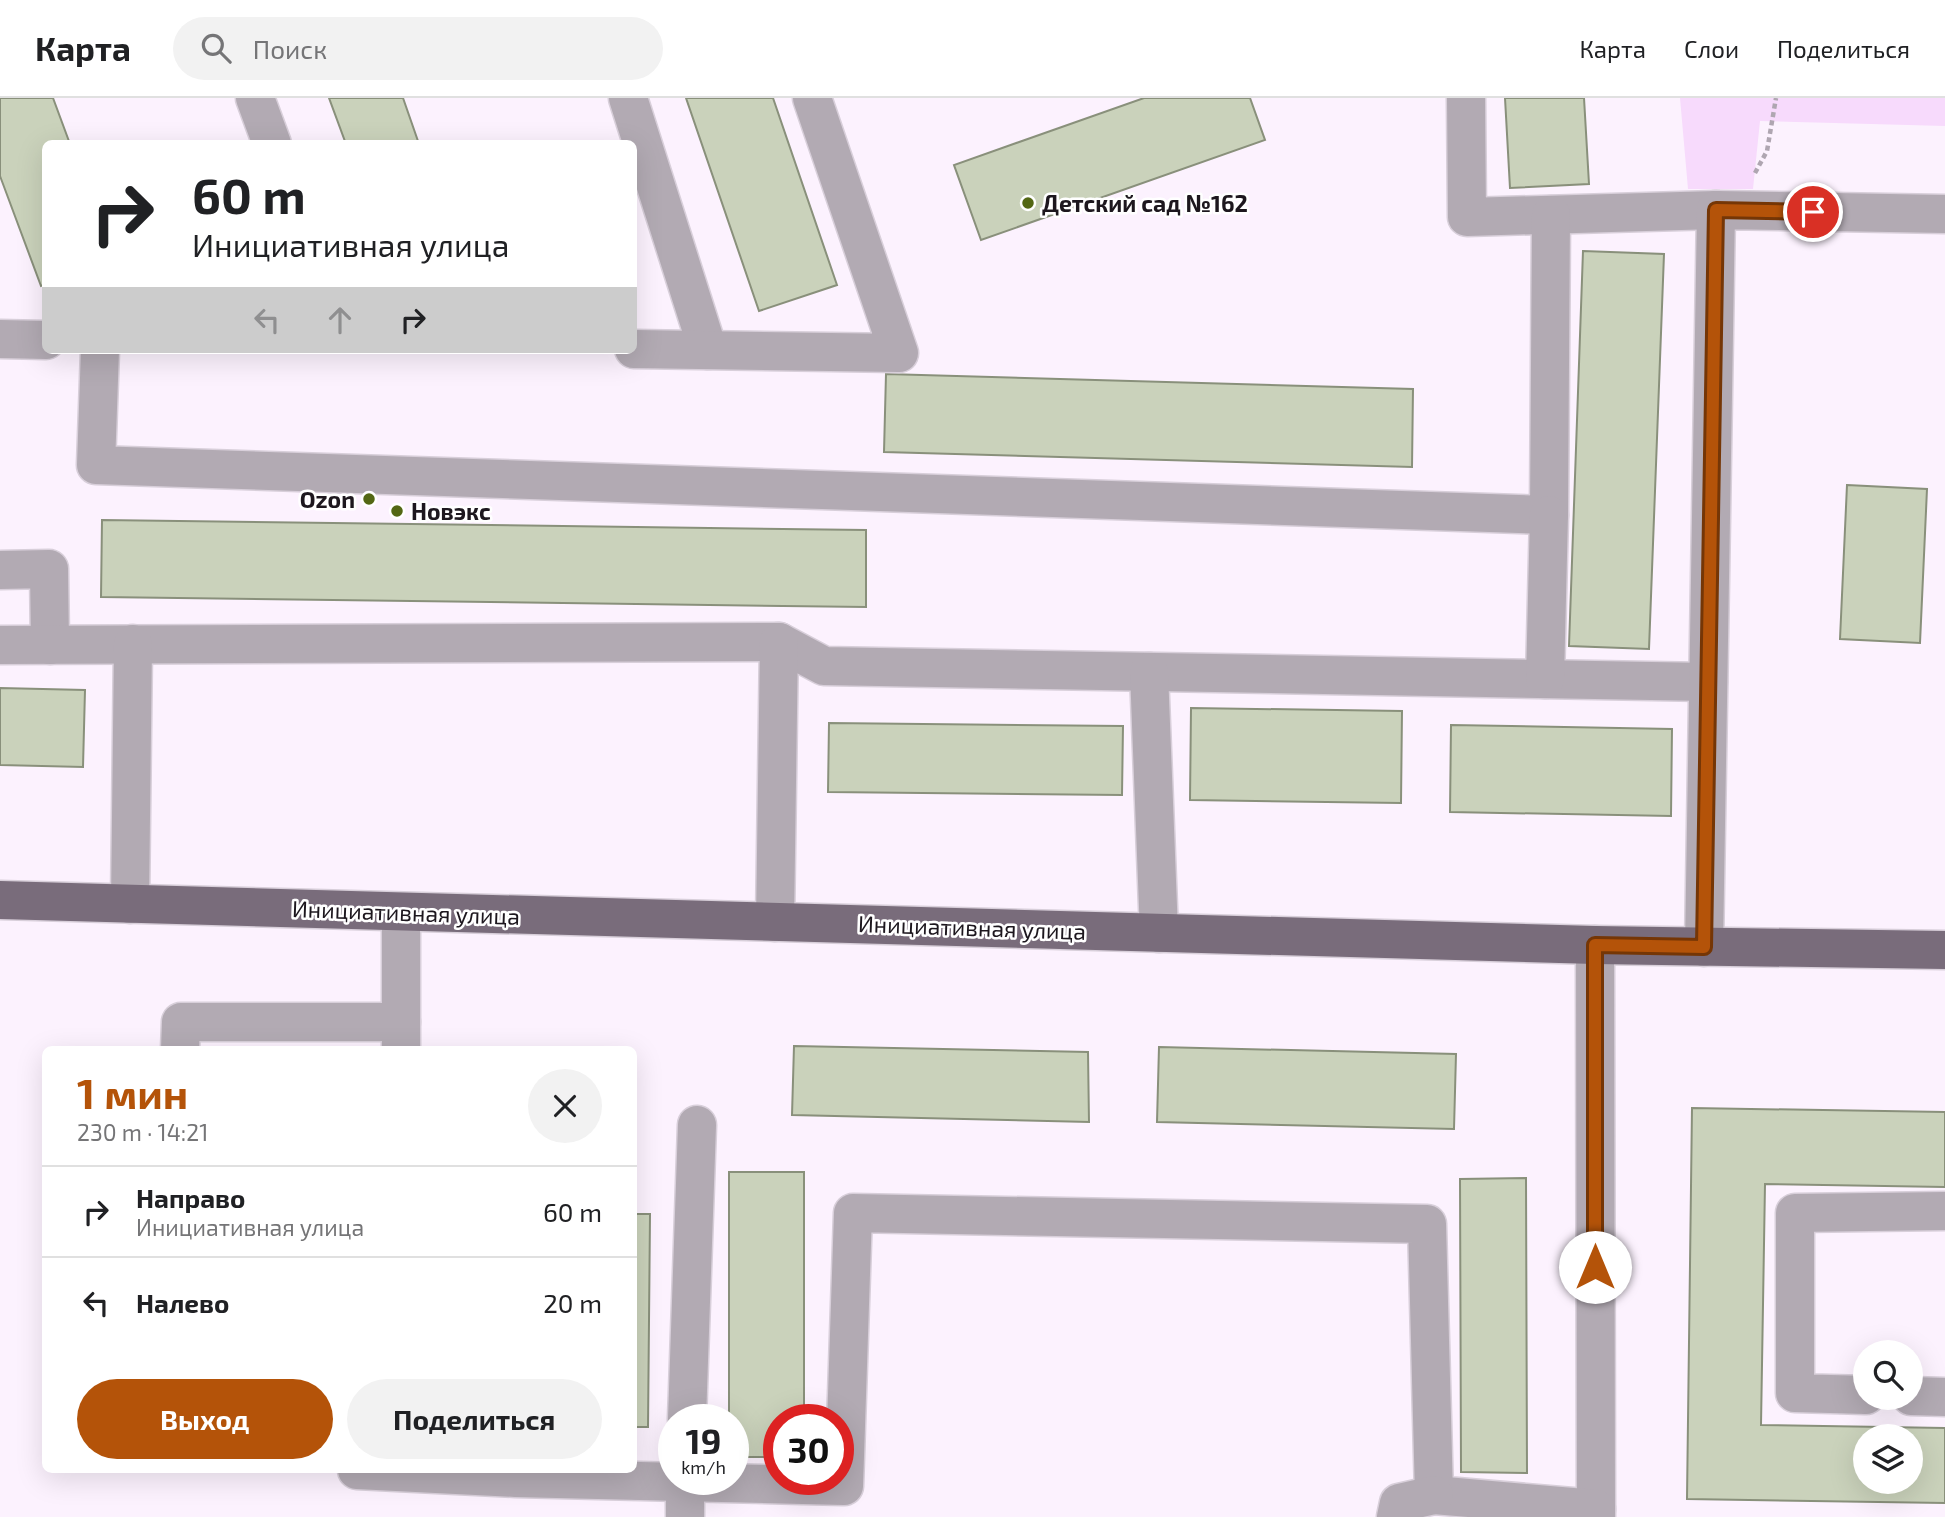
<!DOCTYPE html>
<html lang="ru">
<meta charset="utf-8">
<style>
body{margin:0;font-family:"Exo 2",sans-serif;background:#f2f2f2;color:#202124;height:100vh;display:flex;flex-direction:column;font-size:26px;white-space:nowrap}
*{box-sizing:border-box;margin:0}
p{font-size:23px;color:#757577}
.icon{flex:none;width:38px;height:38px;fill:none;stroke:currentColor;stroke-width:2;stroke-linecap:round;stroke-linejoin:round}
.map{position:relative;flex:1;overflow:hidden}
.side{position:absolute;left:42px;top:948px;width:595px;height:427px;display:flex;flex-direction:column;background:#fff;border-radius:10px;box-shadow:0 7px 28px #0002}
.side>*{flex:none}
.hud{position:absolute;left:42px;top:42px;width:595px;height:214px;border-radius:10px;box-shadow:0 7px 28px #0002;background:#fff;color:#202124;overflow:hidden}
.buttons{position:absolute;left:1853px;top:1242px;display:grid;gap:14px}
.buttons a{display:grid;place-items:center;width:70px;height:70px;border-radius:50%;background:#fff;box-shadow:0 7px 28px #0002;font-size:35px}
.speed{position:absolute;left:658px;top:1306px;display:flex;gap:14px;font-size:35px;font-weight:700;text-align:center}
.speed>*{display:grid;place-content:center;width:91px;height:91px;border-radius:50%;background:#fff;box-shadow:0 7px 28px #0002;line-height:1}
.speed small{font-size:18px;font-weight:400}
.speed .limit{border:10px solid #d22;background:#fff;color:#111}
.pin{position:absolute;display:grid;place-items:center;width:60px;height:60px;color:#fff;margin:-30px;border:4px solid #fff;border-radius:50%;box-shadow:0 2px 7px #0007}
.me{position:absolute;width:77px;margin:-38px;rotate:0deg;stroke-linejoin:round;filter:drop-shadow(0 0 5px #0008)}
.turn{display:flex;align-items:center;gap:24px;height:147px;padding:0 35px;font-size:32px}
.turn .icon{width:91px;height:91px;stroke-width:2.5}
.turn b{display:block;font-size:49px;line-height:60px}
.lanes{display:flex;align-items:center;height:66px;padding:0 35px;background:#0003;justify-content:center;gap:35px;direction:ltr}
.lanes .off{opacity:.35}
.round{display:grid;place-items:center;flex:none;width:74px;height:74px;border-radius:37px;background:#f2f2f2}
.summary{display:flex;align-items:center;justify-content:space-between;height:119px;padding:0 35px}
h1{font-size:42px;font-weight:700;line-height:52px;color:#b45309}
.action{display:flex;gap:14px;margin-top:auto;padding:14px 35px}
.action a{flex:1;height:80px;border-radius:42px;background:#b45309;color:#fff;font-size:28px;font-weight:700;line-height:80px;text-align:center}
.action a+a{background:#f2f2f2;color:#202124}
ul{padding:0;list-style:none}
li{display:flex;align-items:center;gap:21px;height:91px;padding:0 35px;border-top:2px solid #e0e0e0}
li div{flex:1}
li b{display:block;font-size:26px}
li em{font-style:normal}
header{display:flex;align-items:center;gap:42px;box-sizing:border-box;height:98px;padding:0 35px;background:#fff;border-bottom:2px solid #e0e0e0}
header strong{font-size:33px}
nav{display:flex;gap:38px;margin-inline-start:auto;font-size:24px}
.search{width:490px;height:63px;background:#f2f2f2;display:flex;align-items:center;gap:18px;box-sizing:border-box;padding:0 24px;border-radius:38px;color:#757577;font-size:26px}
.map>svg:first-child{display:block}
</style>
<header>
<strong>Карта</strong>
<div class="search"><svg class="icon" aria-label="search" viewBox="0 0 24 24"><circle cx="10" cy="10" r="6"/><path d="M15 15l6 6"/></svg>Поиск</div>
<nav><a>Карта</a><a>Слои</a><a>Поделиться</a></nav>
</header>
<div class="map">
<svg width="1945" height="1419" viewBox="0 0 1945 1419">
<rect width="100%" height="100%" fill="#fcf2fe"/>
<path fill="#f7dafc" d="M1680,0h265v28l-185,-5 -7,68h-65z"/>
<g fill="#cad2bb" stroke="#89907b" stroke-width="2" fill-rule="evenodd">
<path d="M0,0h53l17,46h-24v140l-5,2 -41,-110z"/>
<path d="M329,0h74l16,46h-73z"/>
<path d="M686,0h87l64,187 -78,26z"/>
<path d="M1144,0h106l15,42 -284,100 -27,-75z"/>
<path d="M1505,0h79l5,86 -79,4z"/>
<path d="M1583,153l81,3 -15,395 -80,-3z"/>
<path d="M886,276l527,15 -1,78 -528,-15z"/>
<path d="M1847,387l80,4 -7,154 -80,-4z"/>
<path d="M102,422l764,10v77l-765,-10z"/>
<path d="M0,590l85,2 -2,77 -83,-2z"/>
<path d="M1191,610l211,3 -1,92 -211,-3z"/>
<path d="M829,625l294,3 -1,69 -294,-3z"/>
<path d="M1451,627l221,4 -1,87 -221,-4z"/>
<path d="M794,948l294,6 1,70 -297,-7z"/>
<path d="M220,949l99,1v2h-99z"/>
<path d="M1159,949l297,7 -2,75 -297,-7z"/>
<path d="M1692,1010l253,4v75l-180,-3 -4,241 184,3v75l-258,-4zM1866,1339h45v45h-45z"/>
<path d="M729,1074h75v247h-25v38h-46v-38h-4z"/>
<path d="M1526,1080l1,295 -66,-1 -1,-293z"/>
<path d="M634,1116h16l-2,213h-14z"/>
</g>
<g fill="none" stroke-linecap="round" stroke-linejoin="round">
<g stroke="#d8cfda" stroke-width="41">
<g id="minor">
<path d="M255,0l17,46"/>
<path d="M628,0l80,252"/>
<path d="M1466,0l1,119 249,-7"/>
<path d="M0,241l46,1"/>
<path d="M634,251l265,4 -87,-255"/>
<path d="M100,252l-4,115 1453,50 2,-300"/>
<path d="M0,472l49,-1 1,76"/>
<path d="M0,547l779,-3 45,24 884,16"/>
<path d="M1149,574l10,261"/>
<path d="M1545,581l4,-164"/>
<path d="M130,806l3,-260"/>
<path d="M775,824l4,-280"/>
<path d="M1595,847l1,572"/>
<path d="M1704,849l12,-737 229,4"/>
<path d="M180,952l1,-28h220"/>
<path d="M401,952v-138"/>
<path d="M1866,1297l-71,-2v-180l150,-2"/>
<path d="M1911,1298l34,1"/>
<path d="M687,1321l10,-294"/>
<path d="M357,1372l159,8 328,8 9,-273 574,11 7,271 162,14"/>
<path d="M685,1381v38"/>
<path d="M1396,1419l3,-14 35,-8"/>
</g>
</g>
<g stroke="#d8cfda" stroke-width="41">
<path id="major" d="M0,802l1595,45 350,5"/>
</g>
<path stroke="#afa6b1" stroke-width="4.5" stroke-dasharray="5 3.5" stroke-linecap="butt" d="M1755,75l12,-22 9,-53"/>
<use href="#minor" stroke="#b2aab3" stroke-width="38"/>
<use href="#major" stroke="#796c7b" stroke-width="38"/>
</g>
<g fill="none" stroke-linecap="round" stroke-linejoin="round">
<g stroke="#753606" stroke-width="18">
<path id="route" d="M1595,1169v-322l109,2 12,-737 97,2"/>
</g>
<use href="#route" stroke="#b45309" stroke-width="12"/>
</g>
<g fill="#536714" stroke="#fff" stroke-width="2.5">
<circle cx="1028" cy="105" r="7"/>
<circle cx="369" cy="401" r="7"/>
<circle cx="397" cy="413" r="7"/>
</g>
<g text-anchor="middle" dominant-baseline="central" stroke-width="5" stroke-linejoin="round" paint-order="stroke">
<g font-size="23" font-weight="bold" fill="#1d171e" stroke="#fff" text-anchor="start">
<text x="1042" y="105">Детский сад №162</text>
<text x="355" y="401" text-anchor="end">Ozon</text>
<text x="411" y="413">Новэкс</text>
</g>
<g font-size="23" fill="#1d171e" stroke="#fff">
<text transform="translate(406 814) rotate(2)">Инициативная улица</text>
<text transform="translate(972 829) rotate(2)">Инициативная улица</text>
</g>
</g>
</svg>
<div class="buttons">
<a><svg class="icon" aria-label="search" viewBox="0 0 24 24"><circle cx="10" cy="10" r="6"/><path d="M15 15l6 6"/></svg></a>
<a><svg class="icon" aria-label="layers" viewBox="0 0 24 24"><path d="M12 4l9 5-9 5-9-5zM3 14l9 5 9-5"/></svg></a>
</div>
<div class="speed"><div>19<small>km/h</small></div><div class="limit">30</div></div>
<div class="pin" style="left:1813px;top:114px;background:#d93025"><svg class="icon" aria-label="arrive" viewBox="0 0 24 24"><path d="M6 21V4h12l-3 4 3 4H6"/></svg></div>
<svg class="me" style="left:1595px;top:1169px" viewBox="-20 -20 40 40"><circle r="19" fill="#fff"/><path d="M0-13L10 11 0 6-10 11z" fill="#b45309"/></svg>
<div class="hud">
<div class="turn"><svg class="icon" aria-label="right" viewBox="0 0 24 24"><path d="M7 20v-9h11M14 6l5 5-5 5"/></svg><div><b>60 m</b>Инициативная улица</div></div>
<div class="lanes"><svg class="icon off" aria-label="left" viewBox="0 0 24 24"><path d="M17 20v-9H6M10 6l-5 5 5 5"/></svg><svg class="icon off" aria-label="ahead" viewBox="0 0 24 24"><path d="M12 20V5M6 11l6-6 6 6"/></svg><svg class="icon" aria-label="right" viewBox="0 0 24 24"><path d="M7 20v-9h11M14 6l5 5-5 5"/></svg></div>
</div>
<section class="side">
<div class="summary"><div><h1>1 мин</h1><p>230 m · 14:21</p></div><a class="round"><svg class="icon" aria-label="close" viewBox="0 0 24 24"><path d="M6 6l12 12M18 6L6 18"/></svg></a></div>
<ul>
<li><svg class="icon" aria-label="right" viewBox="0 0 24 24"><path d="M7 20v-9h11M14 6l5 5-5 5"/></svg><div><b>Направо</b><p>Инициативная улица</p></div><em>60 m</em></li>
<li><svg class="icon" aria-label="left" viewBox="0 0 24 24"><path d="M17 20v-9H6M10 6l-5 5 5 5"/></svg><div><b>Налево</b></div><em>20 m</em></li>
</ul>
<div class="action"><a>Выход</a><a>Поделиться</a></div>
</section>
</div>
